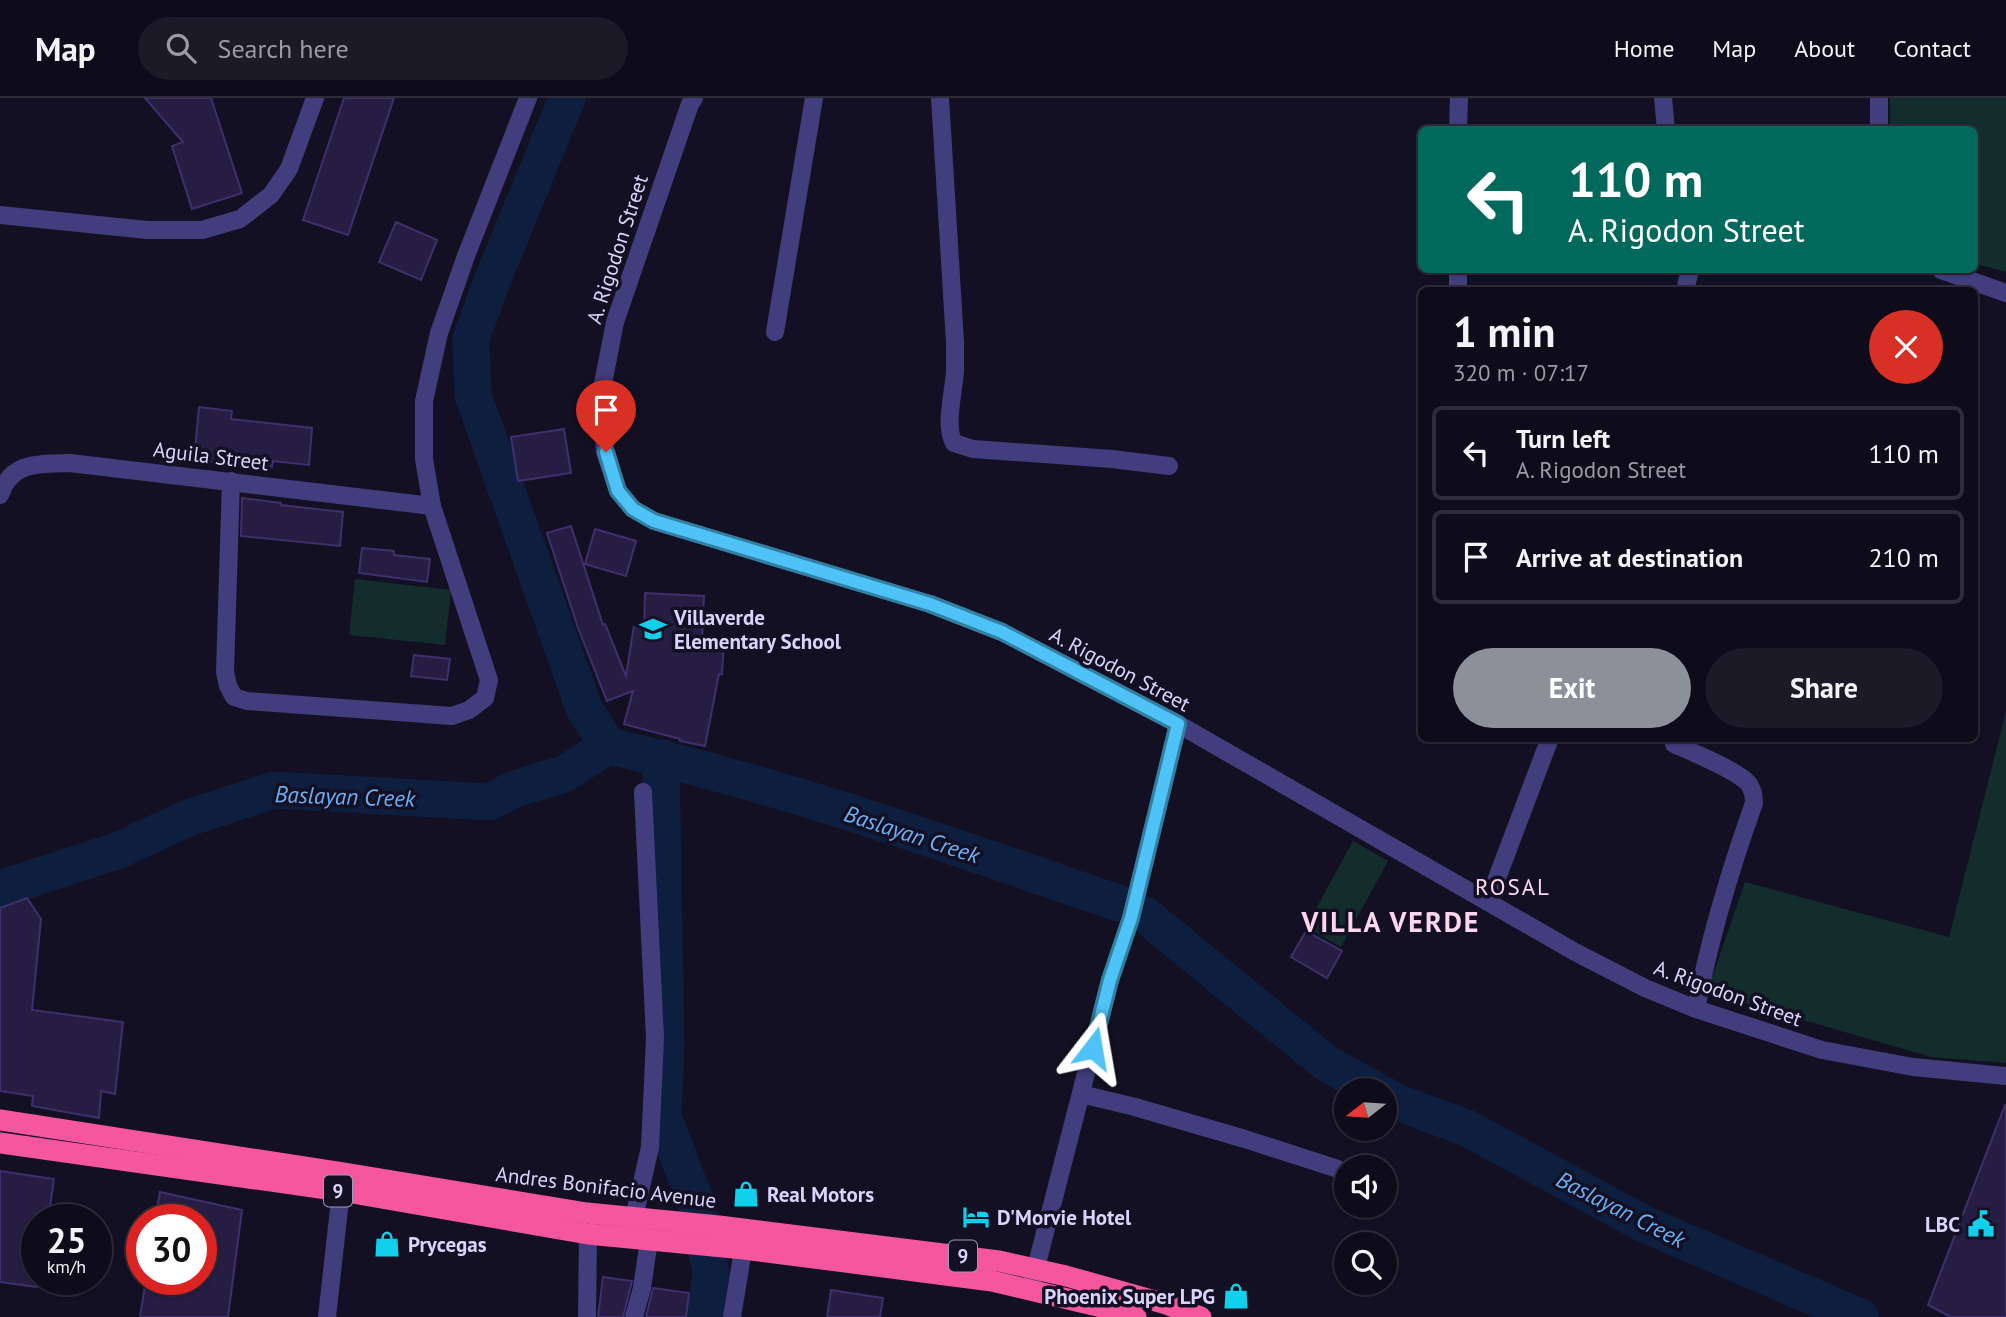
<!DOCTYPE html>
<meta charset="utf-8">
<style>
body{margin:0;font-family:"PT Sans",sans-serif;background:#1c1a27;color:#f1f3f6;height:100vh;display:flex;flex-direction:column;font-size:26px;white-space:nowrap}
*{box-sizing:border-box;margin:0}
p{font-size:23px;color:#9b9ba2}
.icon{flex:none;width:38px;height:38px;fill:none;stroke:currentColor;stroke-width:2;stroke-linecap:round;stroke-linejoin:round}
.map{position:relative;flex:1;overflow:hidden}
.drawer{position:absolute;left:1418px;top:189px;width:560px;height:455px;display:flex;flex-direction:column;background:#0e0c1a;border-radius:10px;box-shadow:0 2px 5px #0004,0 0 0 2px #2e2c39}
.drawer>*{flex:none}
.guide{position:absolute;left:1418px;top:28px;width:560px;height:147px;border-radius:10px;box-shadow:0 2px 5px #0004,0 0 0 2px #2e2c39;background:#00695c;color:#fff;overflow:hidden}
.needle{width:46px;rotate:253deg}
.buttons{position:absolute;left:1334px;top:980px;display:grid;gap:14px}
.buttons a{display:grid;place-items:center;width:63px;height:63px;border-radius:50%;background:#0e0c1a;box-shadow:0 2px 5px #0004,0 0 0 2px #2e2c39;font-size:35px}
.speed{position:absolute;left:21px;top:1106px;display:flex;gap:14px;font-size:35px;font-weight:700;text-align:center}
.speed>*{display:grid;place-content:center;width:91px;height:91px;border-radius:50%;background:#0e0c1a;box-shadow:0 2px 5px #0004,0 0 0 2px #2e2c39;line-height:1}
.speed small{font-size:18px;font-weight:400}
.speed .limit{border:10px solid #d22;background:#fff;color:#111}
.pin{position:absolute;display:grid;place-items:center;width:60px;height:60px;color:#fff;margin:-72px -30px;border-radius:50% 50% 50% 0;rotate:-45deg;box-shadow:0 0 7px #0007}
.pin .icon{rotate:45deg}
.me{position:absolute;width:77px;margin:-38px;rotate:14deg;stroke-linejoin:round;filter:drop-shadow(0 0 5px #0008)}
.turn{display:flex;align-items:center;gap:24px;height:147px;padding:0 35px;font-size:32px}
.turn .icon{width:91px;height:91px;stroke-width:2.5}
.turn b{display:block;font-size:49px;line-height:60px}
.round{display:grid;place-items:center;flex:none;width:74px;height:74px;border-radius:37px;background:#1c1a27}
.overview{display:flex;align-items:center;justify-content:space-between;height:119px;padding:0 35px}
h1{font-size:42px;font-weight:800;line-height:52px}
.primary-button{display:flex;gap:14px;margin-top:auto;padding:14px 35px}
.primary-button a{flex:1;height:80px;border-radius:42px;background:#8c9099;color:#fff;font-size:28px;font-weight:800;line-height:80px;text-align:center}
.primary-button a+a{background:#1c1a27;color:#f1f3f6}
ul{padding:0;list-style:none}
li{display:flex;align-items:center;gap:21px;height:94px;margin:0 14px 10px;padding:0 21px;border:4px solid #2e2c39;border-radius:10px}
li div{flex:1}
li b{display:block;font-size:26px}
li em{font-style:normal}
header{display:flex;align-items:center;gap:42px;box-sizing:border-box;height:98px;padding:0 35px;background:#0e0c1a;border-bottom:2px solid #2e2c39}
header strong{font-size:33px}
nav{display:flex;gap:38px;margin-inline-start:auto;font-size:24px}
.search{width:490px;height:63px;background:#1c1a27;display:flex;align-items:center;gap:18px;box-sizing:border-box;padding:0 24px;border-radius:38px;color:#9b9ba2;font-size:26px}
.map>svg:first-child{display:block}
</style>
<header>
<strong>Map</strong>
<div class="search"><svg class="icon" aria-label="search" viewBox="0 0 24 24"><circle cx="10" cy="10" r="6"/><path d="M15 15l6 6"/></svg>Search here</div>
<nav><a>Home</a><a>Map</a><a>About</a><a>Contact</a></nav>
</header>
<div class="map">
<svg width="2006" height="1219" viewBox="0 0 2006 1219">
<rect width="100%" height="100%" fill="#131023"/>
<g fill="#132c2c">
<path d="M1890,0h116v174l-32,-9v-133l-84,-1z"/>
<path d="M355,481l96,11 -6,55 -96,-10z"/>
<path d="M2006,613v352l-75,-6 -224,-65 38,-110 204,55z"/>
<path d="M1353,743l35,20 -47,86 -35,-20z"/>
</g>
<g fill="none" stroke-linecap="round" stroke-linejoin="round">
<g stroke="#0d1e3e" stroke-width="37">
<path d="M567,0l-77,188 -19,53 2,56 111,313 24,38c175,39 344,100 513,158"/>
<path d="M661,660l5,286 -3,72 33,87 15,69 -6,45"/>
<path d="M0,791l119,-39 69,-32 86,-28 215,12 25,-13 50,-15 44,-28"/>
<path d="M1145,817l181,148 49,27"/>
<path d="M1384,997l12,7 71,26 179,97 214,92"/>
</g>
</g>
<g fill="#251d42" stroke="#3e306d" stroke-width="2">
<path d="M145,0h66l31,95 -50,16 -20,-63 11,-4z"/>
<path d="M344,0h50l-46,137 -45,-15z"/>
<path d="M396,124l41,18 -16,40 -42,-18z"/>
<path d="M199,309l33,4 -1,8 81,9 -3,37 -36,-4 -1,6 -45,-6 -1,2 -32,-3z"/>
<path d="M564,331l7,44 -53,8 -7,-44z"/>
<path d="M242,400l39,5v2l62,7 -3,34 -99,-10z"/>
<path d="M571,428l32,99 2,-1 21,52 8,-51 10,2 1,-34 59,3 -2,45 22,1 -2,32h-3l-14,72 -25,-5v-2l-56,-15 9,-33 -26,10 -29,-73 -31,-95z"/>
<path d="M595,431l41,12 -10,35 -41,-12z"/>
<path d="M362,450l32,3v4l36,4 -3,23 -68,-9z"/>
<path d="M414,557l36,4 -3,21 -36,-4z"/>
<path d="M27,800l14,21 -9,91 91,12 -8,72 -14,-3 -2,27 -67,-12 1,-10 -33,-5v-183z"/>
<path d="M1306,833l36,20 -15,27 -36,-21z"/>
<path d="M2005,1007h1v212h-55l-23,-12z"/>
<path d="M0,1073l54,8 -6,41h-11v67l-37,-5z"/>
<path d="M160,1094l82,18 -14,107h-88l6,-38h55v-59h-46z"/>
<path d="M603,1179l29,4 -9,36h-25z"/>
<path d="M653,1190l36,5 -3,24h-40z"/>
<path d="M831,1192l52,8 -3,19h-53z"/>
</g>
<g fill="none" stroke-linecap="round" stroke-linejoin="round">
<g stroke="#423e7e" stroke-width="18">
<path d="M694,0l-4,6 -75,218 -14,72 4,58 13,39 15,18 21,12 276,83 72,28 176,92 397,228 70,36 51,21 126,41 91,17 93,9"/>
<path d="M940,0l15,244c0,10 0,19 0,29 -1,20 -11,55 -1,72l19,6 139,10 57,7"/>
<path d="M1663,0l3,32"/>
<path d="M1458,32l1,-32"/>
<path d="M1879,32v-32"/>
<path d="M0,117l147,15h55l38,-11 31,-24 18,-26 26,-71"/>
<path d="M1458,172v20"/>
<path d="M1941,172l65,23"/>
<path d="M1685,192l5,-20"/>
<path d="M775,234l39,-234"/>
<path d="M231,383l-6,191 3,14 6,11 13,4 205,15 17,-6 16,-12 4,-18 -57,-174 -8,-47v-58l15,-68 27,-77 62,-158"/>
<path d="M0,397c11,-34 39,-31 70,-32l362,43"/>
<path d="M1674,646c18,8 62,26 74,39 5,6 6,12 6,20 -25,70 -44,133 -58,206"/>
<path d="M1488,804l62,-164"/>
<path d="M1081,996l54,13 110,32 93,30"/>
<path d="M631,1133l19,-84 5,-109 -12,-246"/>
<path d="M1032,1185l78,-303 21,-62 47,-194"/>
<path d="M327,1219l14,-126"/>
<path d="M587,1219l1,-83"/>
<path d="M634,1219l8,-29 7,-48"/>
<path d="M732,1219l13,-79"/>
</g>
<g stroke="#f4579e" stroke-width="21">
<path d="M0,1022l343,53 244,40 132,13 280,35 67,15 100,28 35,13"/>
<path d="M0,1045l341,48 247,43 156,15 248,32 118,28 26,8"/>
</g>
</g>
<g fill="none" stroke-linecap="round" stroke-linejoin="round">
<g stroke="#337fa1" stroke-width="18">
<path id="route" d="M606,354l12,39 15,18 21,12 276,83 72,28 176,92 -47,194 -21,62 -17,68"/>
</g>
<use href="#route" stroke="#4fc3f7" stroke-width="12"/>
</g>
<defs>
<g id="school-bare" transform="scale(2.1)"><path d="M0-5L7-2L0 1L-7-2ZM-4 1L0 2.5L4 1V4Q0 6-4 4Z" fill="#10d0ec" stroke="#131023" stroke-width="2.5" paint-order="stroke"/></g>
<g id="shop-bare" transform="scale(2.1)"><path d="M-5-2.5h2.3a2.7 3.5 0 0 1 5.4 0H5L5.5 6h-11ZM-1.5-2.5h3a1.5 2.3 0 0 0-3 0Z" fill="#10d0ec" stroke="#131023" stroke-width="2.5" paint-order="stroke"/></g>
<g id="hotel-bare" transform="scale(2.1)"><path d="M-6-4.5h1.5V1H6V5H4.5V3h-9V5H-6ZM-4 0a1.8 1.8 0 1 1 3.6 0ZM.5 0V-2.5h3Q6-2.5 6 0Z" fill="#10d0ec" stroke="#131023" stroke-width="2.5" paint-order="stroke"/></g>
<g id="civic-bare" transform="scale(2.1)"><path d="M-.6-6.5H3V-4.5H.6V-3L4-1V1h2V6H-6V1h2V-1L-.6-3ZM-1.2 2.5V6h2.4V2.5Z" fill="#10d0ec" stroke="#131023" stroke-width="2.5" paint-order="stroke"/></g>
</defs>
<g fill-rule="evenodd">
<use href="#school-bare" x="653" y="531"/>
<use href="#shop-bare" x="746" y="1096"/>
<use href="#hotel-bare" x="976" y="1119"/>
<use href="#civic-bare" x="1981" y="1126"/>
<use href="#shop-bare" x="387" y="1146"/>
<use href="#shop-bare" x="1236" y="1198"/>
</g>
<g text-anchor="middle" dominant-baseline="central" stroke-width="7" stroke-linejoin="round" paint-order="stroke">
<g fill="#131023" stroke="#9e99bb" stroke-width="2">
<rect x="324" y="1077.5" width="28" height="31" rx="5"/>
<rect x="949" y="1142.5" width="28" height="31" rx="5"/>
</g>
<g font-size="19" font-weight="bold" fill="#dad4fc">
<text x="338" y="1093">9</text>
<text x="963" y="1158">9</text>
</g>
<g font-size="21" fill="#dad4fc" stroke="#131023">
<text transform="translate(617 151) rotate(-72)">A. Rigodon Street</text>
<text transform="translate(211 358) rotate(7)">Aguila Street</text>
<text transform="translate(1120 571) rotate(28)">A. Rigodon Street</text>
<text transform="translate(1728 895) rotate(20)">A. Rigodon Street</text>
<text transform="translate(606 1089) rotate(7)">Andres Bonifacio Avenue</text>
</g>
<g font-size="21" font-weight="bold" fill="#dad4fc" stroke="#131023" text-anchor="start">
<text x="674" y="519">Villaverde<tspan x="674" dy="24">Elementary School</tspan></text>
<text x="767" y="1096">Real Motors</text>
<text x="997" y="1119">D'Morvie Hotel</text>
<text x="1960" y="1126" text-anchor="end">LBC</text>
<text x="408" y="1146">Prycegas</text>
<text x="1215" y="1198" text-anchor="end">Phoenix Super LPG</text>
</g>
<g font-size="23" font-style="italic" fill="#69b0f5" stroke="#131023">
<text transform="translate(345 698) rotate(2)">Baslayan Creek</text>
<text transform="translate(912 736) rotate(18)">Baslayan Creek</text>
<text transform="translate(1621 1111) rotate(27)">Baslayan Creek</text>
</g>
<g font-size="23" letter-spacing="2" fill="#fcd6ed" stroke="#131023">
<text x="1513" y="788">ROSAL</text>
</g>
<g font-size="28" font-weight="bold" letter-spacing="2" fill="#fcd6ed" stroke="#131023">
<text x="1391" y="823">VILLA VERDE</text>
</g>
</g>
</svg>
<div class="buttons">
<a><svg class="needle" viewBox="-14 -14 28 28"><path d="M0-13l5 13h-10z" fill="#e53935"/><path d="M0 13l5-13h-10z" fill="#9b9ba2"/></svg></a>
<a><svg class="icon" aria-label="sound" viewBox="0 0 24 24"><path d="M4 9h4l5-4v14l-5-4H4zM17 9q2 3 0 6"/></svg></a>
<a><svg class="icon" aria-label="search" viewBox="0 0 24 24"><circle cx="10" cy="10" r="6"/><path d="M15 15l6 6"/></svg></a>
</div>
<div class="speed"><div>25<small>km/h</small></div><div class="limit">30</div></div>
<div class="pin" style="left:606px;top:354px;background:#d93025"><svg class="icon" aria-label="arrive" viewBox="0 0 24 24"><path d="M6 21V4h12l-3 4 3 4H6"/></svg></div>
<svg class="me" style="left:1093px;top:950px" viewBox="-20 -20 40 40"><path d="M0-17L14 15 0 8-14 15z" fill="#4fc3f7" stroke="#fff" stroke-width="4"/></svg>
<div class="guide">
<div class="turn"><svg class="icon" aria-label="left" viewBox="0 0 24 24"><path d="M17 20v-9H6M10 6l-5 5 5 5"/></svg><div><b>110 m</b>A. Rigodon Street</div></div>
</div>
<section class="drawer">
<div class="overview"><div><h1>1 min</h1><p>320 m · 07:17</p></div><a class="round" style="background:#d93025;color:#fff"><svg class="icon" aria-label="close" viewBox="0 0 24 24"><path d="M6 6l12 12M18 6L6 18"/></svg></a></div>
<ul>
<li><svg class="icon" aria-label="left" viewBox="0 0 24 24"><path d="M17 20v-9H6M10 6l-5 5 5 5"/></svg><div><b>Turn left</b><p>A. Rigodon Street</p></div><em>110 m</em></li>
<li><svg class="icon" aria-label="arrive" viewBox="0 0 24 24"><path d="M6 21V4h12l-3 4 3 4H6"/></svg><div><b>Arrive at destination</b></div><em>210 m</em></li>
</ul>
<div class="primary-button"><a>Exit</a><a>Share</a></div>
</section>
</div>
